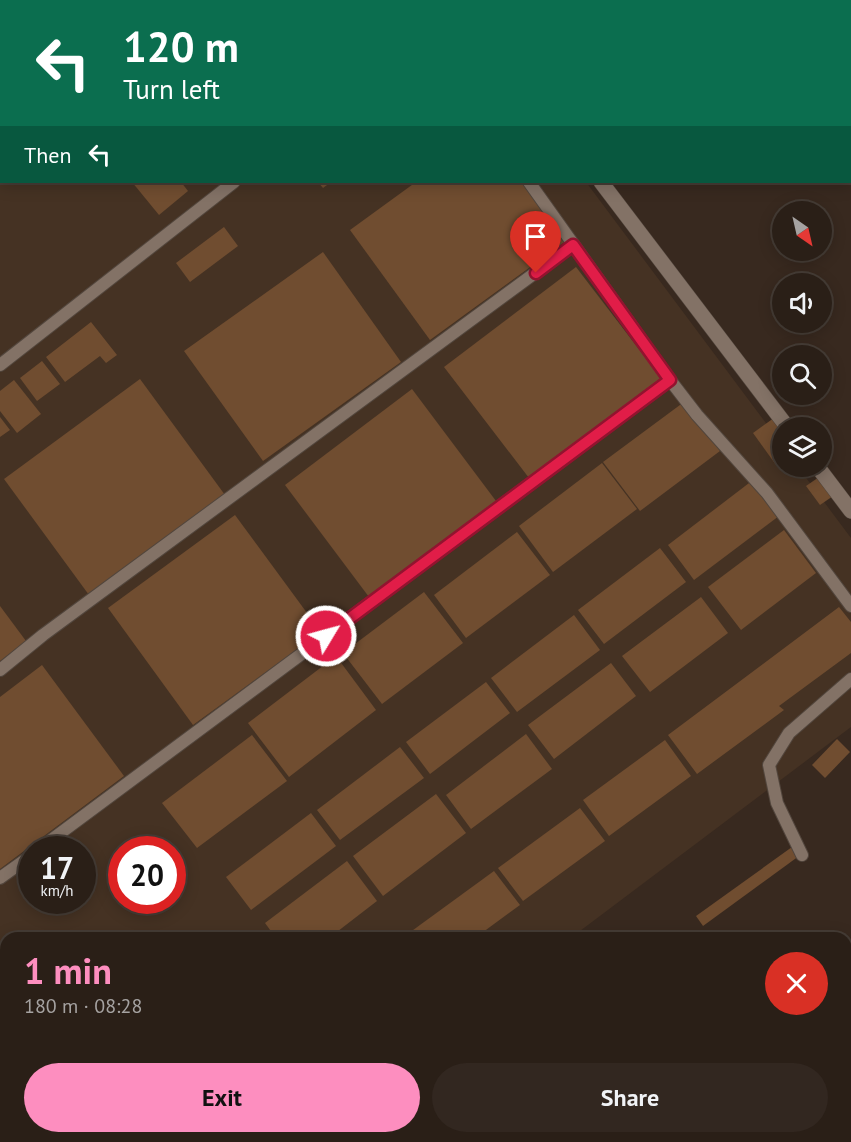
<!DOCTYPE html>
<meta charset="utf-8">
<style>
body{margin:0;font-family:"PT Sans",sans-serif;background:#322720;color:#f1f3f6;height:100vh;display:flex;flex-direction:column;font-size:22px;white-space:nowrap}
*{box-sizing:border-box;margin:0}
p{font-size:20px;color:#a5a2a1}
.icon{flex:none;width:33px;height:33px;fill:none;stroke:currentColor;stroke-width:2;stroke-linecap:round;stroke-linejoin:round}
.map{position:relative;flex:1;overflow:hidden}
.drawer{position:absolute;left:0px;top:932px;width:852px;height:212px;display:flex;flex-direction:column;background:#2a1f17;border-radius:18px 18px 0 0;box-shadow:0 3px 15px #0003,0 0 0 2px #463d36}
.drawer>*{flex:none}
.guide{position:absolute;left:0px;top:0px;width:852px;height:183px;box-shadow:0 3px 15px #0003,0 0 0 2px #463d36;background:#0b6e4f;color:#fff;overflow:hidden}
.needle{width:39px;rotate:146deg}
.fabs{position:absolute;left:772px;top:201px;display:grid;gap:12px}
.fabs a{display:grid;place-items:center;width:60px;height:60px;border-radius:50%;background:#2a1f17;box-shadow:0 3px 15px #0003,0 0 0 2px #463d36;font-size:30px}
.speed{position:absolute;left:18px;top:836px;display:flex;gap:12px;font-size:30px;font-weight:700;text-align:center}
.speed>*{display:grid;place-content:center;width:78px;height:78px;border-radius:50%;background:#2a1f17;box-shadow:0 3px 15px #0003,0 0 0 2px #463d36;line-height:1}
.speed small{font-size:15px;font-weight:400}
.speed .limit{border:9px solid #d22;background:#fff;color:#111}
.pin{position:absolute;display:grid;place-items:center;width:51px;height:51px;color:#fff;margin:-62px -26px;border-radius:50% 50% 50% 0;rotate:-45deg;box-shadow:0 0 6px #0007}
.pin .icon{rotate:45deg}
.me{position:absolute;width:66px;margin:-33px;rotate:53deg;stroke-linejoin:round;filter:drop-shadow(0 0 4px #0008)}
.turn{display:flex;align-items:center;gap:21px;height:126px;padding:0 24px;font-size:27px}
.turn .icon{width:78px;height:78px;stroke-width:2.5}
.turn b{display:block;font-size:42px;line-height:51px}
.then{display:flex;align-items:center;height:57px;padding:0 24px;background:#0003;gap:12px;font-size:22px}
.round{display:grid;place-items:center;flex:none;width:63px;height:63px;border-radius:32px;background:#322720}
.head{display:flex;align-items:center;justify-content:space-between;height:102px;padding:0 24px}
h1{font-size:36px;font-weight:700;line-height:45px;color:#fd8ebf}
.primary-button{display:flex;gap:12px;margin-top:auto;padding:12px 24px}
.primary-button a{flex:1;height:69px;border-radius:36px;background:#fd8ebf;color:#111;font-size:24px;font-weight:700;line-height:69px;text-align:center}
.primary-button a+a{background:#322720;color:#f1f3f6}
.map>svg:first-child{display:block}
</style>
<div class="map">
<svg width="851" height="1142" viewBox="0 0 851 1142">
<rect width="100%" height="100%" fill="#38291f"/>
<path fill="#453223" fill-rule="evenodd" d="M0,0h452l-450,2v180h584l197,264v20l15,1 53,71v189l-279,210 -566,1v199h301l-7,5h-300zM32,849h50v51h-50zM122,849h50v51h-50z"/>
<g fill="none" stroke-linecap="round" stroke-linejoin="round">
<path stroke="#8895ad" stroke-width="7" d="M516,0h3"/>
</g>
<g fill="#704d30">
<path d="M132,182h49l7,9 -29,24z"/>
<path d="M318,182h13l-8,6z"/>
<path d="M416,182h107l43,59 -136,99 -80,-110z"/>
<path d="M224,227l14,19 -48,36 -14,-19z"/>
<path d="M323,252l78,110 -138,99 -79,-110z"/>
<path d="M576,267l85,111 -132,100 -85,-111z"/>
<path d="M91,322l26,33 -11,8 -6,-7 -35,26 -19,-25z"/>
<path d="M42,361l18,23 -23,17 -17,-23z"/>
<path d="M140,379l85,116 -136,100 -85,-116z"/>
<path d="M14,380l27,34 -24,19 -17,-22v-20z"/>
<path d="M412,389l84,112 -127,96 -84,-112z"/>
<path d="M684,402l36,49 -80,60 -37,-49z"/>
<path d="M778,415l5,13v32l-7,5 -23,-32z"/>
<path d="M0,417l10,13 -10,7z"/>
<path d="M602,463l35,46 -84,63 -34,-46z"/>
<path d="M822,475l14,19 -16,11 -14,-19z"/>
<path d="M753,480l26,36 -85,64 -26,-35z"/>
<path d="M235,515l86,117 -128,93 -85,-117z"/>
<path d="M784,530l32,43 -75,57 -33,-43z"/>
<path d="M517,532l33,43 -84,63 -32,-43z"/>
<path d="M660,548l26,34 -82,62 -26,-34z"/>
<path d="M424,592l39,51 -81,61 -39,-51z"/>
<path d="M701,597l27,36 -78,59 -28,-36z"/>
<path d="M0,606l26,35 -26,20z"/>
<path d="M839,607l12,15v31l-72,53 5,4 -87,64 -29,-39z"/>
<path d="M574,615l26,35 -83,62 -26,-34z"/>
<path d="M336,656l40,54 -87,67 -41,-54z"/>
<path d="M611,663l25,33 -82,63 -26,-34z"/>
<path d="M42,665l82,111 -124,93v-172z"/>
<path d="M486,682l24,31 -80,61 -24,-32z"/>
<path d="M526,734l26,35 -81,60 -25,-34z"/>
<path d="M252,735l35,46 -90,67 -35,-45z"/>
<path d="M837,739l13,13 -25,26 -13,-13z"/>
<path d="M665,740l26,36 -82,60 -26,-36z"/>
<path d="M400,747l24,31 -84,62 -23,-30z"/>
<path d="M436,794l30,39 -83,63 -30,-40z"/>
<path d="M580,808l25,33 -82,60 -25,-33z"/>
<path d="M311,813l25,33 -85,64 -25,-33z"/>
<path d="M792,847l7,9 -96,70 -7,-10z"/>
<path d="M347,861l30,40 -48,37h-53l-11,-15z"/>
<path d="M494,871l26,34 -45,33h-63l-3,-5z"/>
<path d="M6,1085v27l-6,5v-27z"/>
</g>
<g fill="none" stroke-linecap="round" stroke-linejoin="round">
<g stroke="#52463d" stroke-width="14">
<g id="lane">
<path d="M529,182l141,198 27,35 70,78 84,113"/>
<path d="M0,365l234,-183"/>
<path d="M0,670l43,-35 530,-390"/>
<path d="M39,849l631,-469"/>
<path d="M802,855l-25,-52 -8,-38 20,-32 62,-54"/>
<path d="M0,878l32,-23"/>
</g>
</g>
<g stroke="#52463d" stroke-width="16">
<g id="secondary">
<path d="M460,0l1,2"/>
<path d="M601,182l187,246"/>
<path d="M817,466l34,45"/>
</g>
</g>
<use href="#lane" stroke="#837266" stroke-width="12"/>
<use href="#secondary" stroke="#837266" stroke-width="15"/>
</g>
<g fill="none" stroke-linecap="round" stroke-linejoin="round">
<g stroke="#92132f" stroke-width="15">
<path id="route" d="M326,636l344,-256 -97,-135 -37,28"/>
</g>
<use href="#route" stroke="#e11d48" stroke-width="10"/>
</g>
</svg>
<div class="fabs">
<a><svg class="needle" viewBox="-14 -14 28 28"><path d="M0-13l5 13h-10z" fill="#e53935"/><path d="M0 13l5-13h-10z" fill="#a5a2a1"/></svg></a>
<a><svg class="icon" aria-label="sound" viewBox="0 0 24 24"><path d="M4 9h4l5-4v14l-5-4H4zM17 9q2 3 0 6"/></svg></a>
<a><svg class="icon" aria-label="search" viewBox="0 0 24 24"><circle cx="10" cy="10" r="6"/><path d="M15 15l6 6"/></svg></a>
<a><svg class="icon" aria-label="layers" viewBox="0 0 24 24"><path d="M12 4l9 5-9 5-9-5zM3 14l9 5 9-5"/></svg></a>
</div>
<div class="speed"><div>17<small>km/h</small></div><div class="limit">20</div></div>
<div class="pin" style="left:536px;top:273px;background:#d93025"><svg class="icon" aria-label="arrive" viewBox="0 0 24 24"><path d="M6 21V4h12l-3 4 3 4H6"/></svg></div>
<svg class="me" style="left:326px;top:636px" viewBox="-20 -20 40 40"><circle r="17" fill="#e11d48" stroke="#fff" stroke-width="3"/><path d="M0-11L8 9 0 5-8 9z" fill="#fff"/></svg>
<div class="guide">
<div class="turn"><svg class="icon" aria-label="left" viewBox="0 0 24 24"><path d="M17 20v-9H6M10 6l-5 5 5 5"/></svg><div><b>120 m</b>Turn left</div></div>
<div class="then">Then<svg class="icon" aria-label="left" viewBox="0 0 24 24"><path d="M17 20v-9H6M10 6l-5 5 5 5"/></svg></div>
</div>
<section class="drawer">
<div class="head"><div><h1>1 min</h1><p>180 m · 08:28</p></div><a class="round" style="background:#d93025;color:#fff"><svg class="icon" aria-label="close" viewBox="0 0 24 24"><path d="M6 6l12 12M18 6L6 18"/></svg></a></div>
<div class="primary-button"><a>Exit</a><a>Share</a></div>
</section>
</div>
